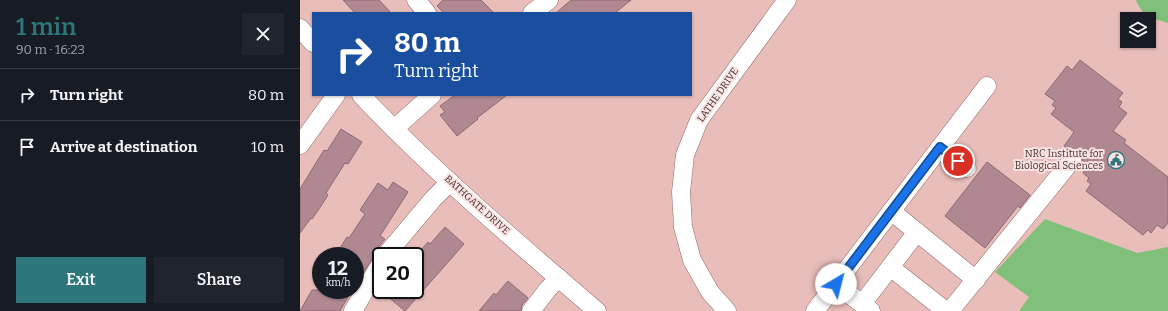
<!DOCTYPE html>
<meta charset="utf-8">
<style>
body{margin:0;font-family:Bitter,serif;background:#20242c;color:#f1f3f6;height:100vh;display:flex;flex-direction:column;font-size:15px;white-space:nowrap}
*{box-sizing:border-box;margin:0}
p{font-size:13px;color:#9ea1a6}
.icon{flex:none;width:22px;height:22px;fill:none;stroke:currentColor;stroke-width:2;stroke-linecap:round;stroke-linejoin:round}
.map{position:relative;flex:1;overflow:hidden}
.sheet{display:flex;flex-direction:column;background:#171b24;width:300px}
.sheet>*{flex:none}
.hud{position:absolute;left:12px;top:12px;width:380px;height:84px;border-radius:0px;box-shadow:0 1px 3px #0004;background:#1a4fa0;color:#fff;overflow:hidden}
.controls{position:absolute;left:820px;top:12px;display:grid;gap:8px}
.controls a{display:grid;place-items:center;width:36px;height:36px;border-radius:0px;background:#171b24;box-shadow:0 1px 3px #0004;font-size:20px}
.speed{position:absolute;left:12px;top:247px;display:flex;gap:8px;font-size:20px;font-weight:700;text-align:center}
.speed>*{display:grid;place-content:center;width:52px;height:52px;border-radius:50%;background:#171b24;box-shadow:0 1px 3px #0004;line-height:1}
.speed small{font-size:10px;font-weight:400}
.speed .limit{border:2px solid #111;border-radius:6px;background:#fff;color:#111}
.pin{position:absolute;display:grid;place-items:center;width:34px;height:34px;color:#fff;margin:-17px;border:2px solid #fff;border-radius:50%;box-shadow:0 1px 4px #0007}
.me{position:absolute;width:44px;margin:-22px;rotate:37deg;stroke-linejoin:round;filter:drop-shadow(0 0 3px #0008)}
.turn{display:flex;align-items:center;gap:14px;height:84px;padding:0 16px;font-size:18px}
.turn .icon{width:52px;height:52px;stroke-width:2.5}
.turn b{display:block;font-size:28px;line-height:34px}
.round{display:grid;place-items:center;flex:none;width:42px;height:42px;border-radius:0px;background:#20242c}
.overview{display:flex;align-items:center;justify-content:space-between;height:68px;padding:0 16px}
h1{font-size:24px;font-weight:600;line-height:30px;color:#2d777c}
.button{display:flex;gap:8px;margin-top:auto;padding:8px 16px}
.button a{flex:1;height:46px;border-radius:0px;background:#2d777c;color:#fff;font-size:16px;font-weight:600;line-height:46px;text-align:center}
.button a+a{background:#20242c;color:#f1f3f6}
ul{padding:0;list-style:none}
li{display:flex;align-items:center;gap:12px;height:52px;padding:0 16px;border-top:1px solid #363941}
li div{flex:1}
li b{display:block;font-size:15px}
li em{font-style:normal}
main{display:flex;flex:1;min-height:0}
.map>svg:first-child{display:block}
</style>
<main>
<section class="sheet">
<div class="overview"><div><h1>1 min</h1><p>90 m · 16:23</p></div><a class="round"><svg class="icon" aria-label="close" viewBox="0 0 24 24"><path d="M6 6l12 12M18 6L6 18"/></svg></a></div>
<ul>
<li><svg class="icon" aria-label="right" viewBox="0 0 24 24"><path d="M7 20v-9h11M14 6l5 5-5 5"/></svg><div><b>Turn right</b></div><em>80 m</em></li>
<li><svg class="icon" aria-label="arrive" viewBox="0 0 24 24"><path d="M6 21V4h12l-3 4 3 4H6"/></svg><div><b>Arrive at destination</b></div><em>10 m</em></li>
</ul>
<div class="button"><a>Exit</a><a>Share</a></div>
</section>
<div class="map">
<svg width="868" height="311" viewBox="0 0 868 311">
<rect width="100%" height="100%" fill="#e8bdba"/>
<g fill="#81c07a">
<path d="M836,0h32v23c-16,-5 -26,-7 -32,-23z"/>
<path d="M745,219l92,34 31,-6v64h-149l10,-14 -34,-25z"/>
</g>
<g fill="#b08892" stroke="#8f6973">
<path d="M43,0h36l12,13h-36z"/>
<path d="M143,0h38l13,13h-50l-7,-7z"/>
<path d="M271,0h60l-16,13h-59z"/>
<path d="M780,60l43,33 -5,6 4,3 -3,5 8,6 -14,18 13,9 -2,3 44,34v46l-5,6 -6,-4 -6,8 -3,-3 -5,5 -57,-44 5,-7 -4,-3 2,-3 -6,-5 6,-8 -7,-5v-4l-4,-4 -4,-2h-4l-6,-4 10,-14 -23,-18 5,-6 -4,-3 3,-4 -10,-7 22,-28 5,4z"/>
<path d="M155,95h52l-30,23 1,1 -21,17 -17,-21 5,-3 -5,-6z"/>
<path d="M41,129l21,13 -14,22 -3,-1 -19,30 2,2 -7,11 -9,13 -1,-1 -11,15v-44l24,-39 3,1z"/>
<path d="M687,162l43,33 -10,13 -2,-2 -33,42 -40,-32z"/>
<path d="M93,182l15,10 -28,44 5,3 -8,10 -2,6 -20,30v-29h-20l12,-19 2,1 16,-24 -5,-4 18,-27 10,7z"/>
<path d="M145,227l19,17 -59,67 -25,-21h35v-33l13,-15 2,2z"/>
<path d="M208,281l20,17 -6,7 -1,6h-42l15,-18 2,2z"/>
<path d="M12,290h26l10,7 -8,14h-40z"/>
</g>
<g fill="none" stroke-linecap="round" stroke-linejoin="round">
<g stroke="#926a69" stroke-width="19">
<g id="minor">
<path d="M116,0l11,13"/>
<path d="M232,13l17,-13"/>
<path d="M0,28l13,15"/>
<path d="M61,95c73,77 155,147 236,216"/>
<path d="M94,129l38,-34"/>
<path d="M0,145l36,-50"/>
<path d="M640,147l27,21"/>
<path d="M591,211l85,69"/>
<path d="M85,256l48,-57 17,-17"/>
<path d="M590,267l56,44"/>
<path d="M536,284l35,27"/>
<path d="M562,304l55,-72"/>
<path d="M53,311l28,-48"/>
<path d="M231,311l17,-22 11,-11"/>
<path d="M427,311l-17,-19 -18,-32 -9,-33 -2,-35 4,-37 14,-35 88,-120"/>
<path d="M515,311l172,-225"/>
<path d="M650,311l122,-151"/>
</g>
</g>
<use href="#minor" stroke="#fff" stroke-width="18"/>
</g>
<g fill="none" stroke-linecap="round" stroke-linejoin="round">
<g stroke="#114b97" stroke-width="10">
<path id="route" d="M536,284l104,-137 18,14"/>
</g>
<use href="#route" stroke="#1a73e8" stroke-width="7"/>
</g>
<defs>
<g id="civic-ring" transform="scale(0.9)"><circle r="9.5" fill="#fae3e2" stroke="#2d777c" stroke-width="1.5"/><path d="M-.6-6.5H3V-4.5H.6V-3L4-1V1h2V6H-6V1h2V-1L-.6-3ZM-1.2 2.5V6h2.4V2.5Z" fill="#2d777c"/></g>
</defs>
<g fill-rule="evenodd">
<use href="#civic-ring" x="816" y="160"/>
</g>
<g text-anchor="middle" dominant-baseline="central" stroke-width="4" stroke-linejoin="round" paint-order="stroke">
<g font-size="10" fill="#453332" stroke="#fae3e2">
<text transform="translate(418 95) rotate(-55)">LATHE DRIVE</text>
<text transform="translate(177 205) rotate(42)">BATHGATE DRIVE</text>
</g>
<g font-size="10" fill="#453332" stroke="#fae3e2" text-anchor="end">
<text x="803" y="154">NRC Institute for<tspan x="803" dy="12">Biological Sciences</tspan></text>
</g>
</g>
</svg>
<div class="controls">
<a><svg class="icon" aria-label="layers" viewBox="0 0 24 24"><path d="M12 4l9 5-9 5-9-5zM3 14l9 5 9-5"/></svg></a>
</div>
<div class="speed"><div>12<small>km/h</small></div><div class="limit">20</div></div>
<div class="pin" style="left:658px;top:161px;background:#d93025"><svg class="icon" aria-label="arrive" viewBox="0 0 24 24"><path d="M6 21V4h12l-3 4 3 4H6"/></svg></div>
<svg class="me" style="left:536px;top:284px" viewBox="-20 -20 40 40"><circle r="19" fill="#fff"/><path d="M0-13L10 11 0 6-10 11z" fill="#1a73e8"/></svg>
<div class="hud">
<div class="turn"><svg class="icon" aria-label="right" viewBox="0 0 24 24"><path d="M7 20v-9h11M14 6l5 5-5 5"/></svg><div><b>80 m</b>Turn right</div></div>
</div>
</div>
</main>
